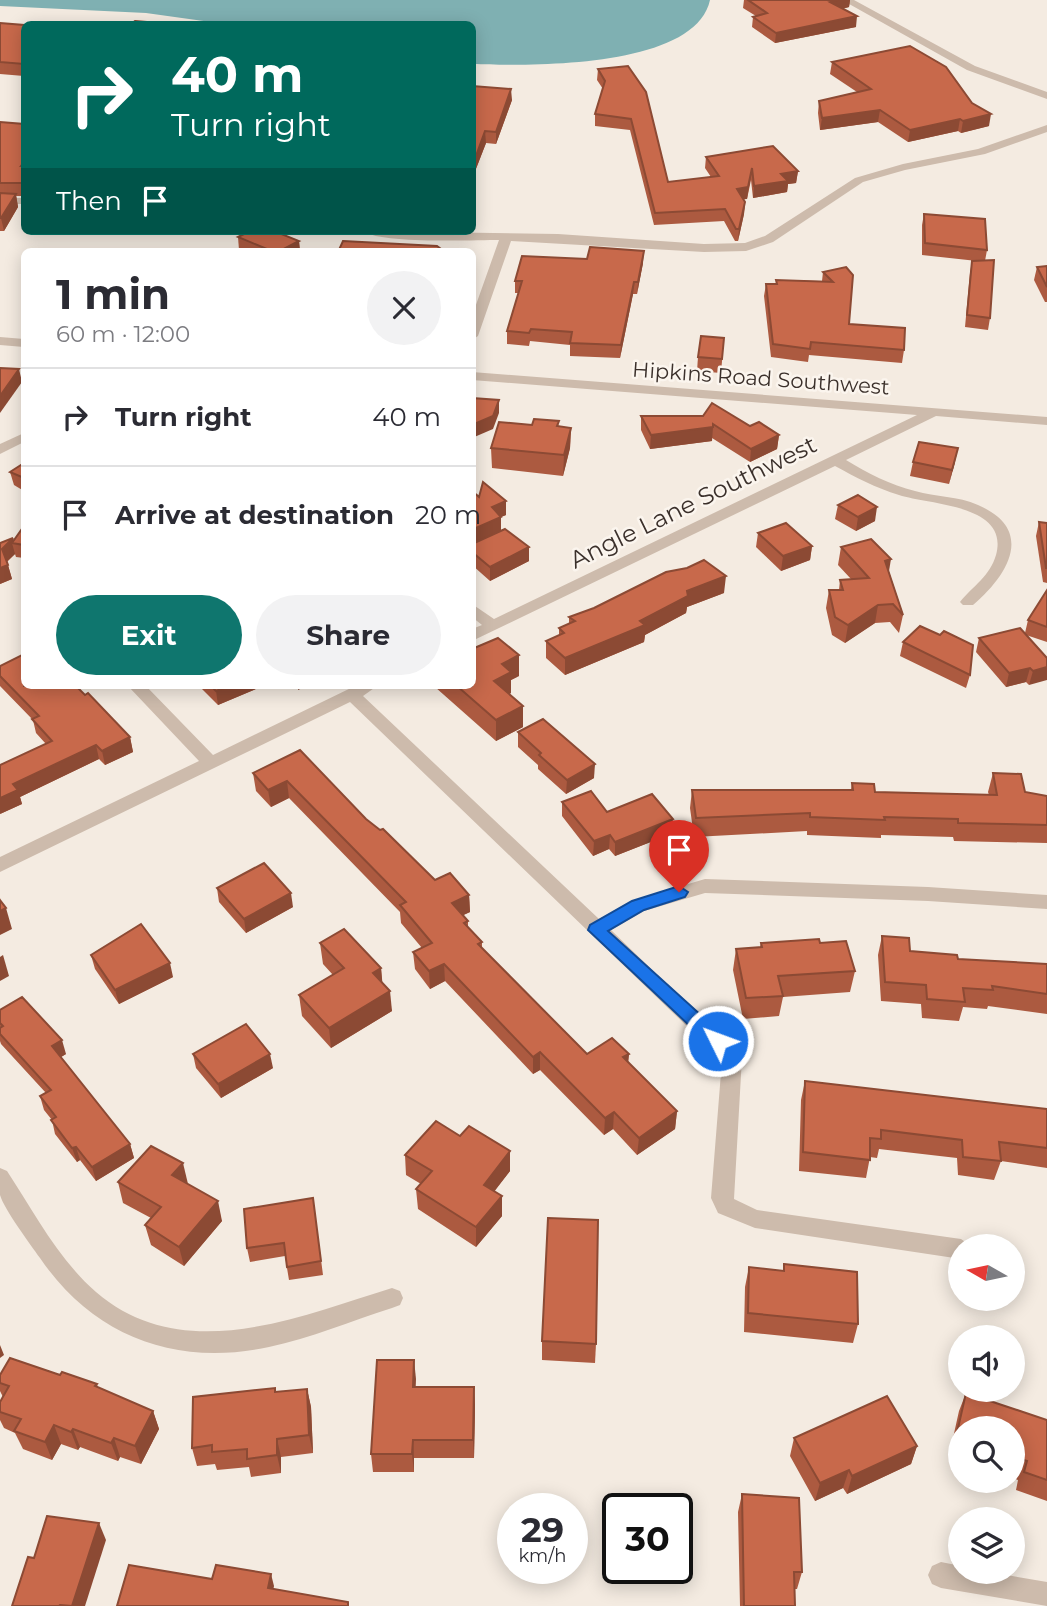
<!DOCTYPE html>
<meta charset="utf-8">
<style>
body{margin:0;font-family:Montserrat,sans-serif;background:#f2f2f3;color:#2b2b33;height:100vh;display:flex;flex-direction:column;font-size:26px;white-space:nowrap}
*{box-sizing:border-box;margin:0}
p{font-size:23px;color:#7c7c81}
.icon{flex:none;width:38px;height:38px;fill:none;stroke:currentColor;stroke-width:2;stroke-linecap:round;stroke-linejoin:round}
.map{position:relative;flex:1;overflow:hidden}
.panel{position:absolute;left:21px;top:248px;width:455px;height:441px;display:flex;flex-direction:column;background:#fff;border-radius:10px;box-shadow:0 4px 18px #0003}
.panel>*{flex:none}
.top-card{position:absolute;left:21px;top:21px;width:455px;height:214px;border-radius:10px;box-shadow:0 4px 18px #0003;background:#00695c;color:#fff;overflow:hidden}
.needle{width:46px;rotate:279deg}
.buttons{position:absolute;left:948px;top:1234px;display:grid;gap:14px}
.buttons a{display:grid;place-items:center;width:77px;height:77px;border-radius:50%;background:#fff;box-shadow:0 4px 18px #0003;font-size:35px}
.speed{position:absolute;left:497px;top:1493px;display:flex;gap:14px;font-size:35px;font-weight:700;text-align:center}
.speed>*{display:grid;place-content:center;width:91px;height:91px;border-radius:50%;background:#fff;box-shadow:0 4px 18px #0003;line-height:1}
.speed small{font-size:18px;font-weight:400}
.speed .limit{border:4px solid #111;border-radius:10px;background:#fff;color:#111}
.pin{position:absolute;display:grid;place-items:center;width:60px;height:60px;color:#fff;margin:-72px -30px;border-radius:50% 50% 50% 0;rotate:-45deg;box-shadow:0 0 7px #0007}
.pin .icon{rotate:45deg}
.me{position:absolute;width:77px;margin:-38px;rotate:312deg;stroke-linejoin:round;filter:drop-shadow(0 0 5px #0008)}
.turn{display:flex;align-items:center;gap:24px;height:147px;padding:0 35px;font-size:32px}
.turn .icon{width:91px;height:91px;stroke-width:2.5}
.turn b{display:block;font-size:49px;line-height:60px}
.then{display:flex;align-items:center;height:66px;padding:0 35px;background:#0003;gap:14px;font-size:26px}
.round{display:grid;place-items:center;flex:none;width:74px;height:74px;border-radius:37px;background:#f2f2f3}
.headline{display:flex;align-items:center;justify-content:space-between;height:119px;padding:0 35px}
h1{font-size:42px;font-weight:700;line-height:52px}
.cta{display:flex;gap:14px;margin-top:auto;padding:14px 35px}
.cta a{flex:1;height:80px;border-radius:42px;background:#0f766e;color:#fff;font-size:28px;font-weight:700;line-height:80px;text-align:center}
.cta a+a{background:#f2f2f3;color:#2b2b33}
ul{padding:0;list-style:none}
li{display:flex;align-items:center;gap:21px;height:98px;padding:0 35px;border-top:2px solid #e1e1e2}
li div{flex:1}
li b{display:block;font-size:26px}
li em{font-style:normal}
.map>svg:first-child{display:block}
</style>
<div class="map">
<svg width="1047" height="1606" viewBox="0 0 1047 1606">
<rect width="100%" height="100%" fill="#f4ebe1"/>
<path fill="#7fb0b2" d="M0,0h710c-15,69 -182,66 -237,64l-1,-40h-247l-79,-11 -146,-7z"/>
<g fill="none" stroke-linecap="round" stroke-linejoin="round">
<g fill="#cdbbac" fill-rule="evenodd">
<path d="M842,0h12l121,66 72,26v7l-80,-29z"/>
<path d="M1047,125v7l-62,22 -80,16 -42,12 -90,60 -27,9 -42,1 -193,-11 -33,95 -6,4v-24l27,-76c-26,0 -119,4 -136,-9l195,3 146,10 41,-1 20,-7 90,-58 48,-14 75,-15z"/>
<rect x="0" y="198" width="24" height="6"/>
<path d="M0,337l24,2v8l-24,-2z"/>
<path d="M472,372l575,45v8l-111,-9 -90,44c21,13 45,25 69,31 21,6 43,5 63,14 58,25 30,70 -5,100h-10l-3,-3c13,-16 30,-26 36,-47 14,-51 -67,-50 -97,-60 -23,-7 -44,-18 -64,-29l-363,175v-12l10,-4 -10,-8v-13l22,15 423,-204 -445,-35z"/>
<path d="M24,433v9l-24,12v-10z"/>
<path d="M128,686h18l67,69 142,-69h22l-14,10 236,223 32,-18 74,-22 223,8 119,8v14l-119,-8 -223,-8 -61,18 -33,19 131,127 -8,142 23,11 204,29 10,7h-10v13l-206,-31 -37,-15 -7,-15 11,-138 -372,-358 -350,170v-15l199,-96z"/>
<path d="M0,1168l7,3c27,41 51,88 89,121 87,75 202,25 296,-4l8,3 3,7 -3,7 -8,3c-41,13 -81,30 -123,39 -93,20 -175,-10 -229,-89 -10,-14 -36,-49 -40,-63 0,-8 0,-19 0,-27z"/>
<path d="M941,1562l20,4v6h28l58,10v24l-106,-18 -9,-4 -4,-9 4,-9z"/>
</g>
</g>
<g fill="#ac5a40">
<path d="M744,0h106l-1,7 -7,2 14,18 -81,16 -23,-16 1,-10 3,-1 -13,-8z"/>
<path d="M0,23l24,2v51l-24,-2z"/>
<path d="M832,62l157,64 -28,7 -3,-2 -50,11 -30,-20 -58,8 -2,-17 1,-12 38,-9 -27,-18z"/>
<path d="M628,66l40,116 43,-5 -6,-9 1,-11 92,14 -2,12 -8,1 -1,8 -34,6 -2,-18 -4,19h-4l2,3 -1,12 -6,27h-3l-11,-20 -70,4 -24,-95 -35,-4v-12l8,-25 -6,-9 1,-11z"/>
<path d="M472,86l40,14 -16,44 -10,-1 -14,36z"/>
<path d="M0,122l24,2v72h-8l2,11 -14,24h-4z"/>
<path d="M924,214l63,36 -2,11 5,57 -2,12 -23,-3 5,-54 2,-12h5l-55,-6v-30z"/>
<path d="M238,237l61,4 1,11h-55l-6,-2z"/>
<path d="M643,263l-6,31h-4l-13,64 -50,-2v-11l-40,-4 -1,5 -22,-2v-13l12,-38h-4v-12z"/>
<path d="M1047,266v36h-2l-11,-22 3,-13z"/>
<path d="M846,267l3,57 55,26 -2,13 -93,-8 -1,7 -37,-5 -7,-61 2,-12h10v-4l46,1 1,-9z"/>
<path d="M724,338l-3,35 -24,-2 1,-14z"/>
<path d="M641,416l109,10 29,9 -2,14 -27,13 -38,-24v3l-62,8 -9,-19z"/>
<path d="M559,421l-1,6 13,1 -1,20 -7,28 -71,-8 -1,-20 41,-23z"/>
<path d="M913,462h42l-6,22 -39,-8z"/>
<path d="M24,463v28l-10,-6 -4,-13z"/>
<path d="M472,491l34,24 -5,2v14l28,30 -39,20 -18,-16v-21l4,-2 -4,-3z"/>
<path d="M838,505l37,16 -19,10 -21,-12z"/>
<path d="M1039,522l8,1v60l-4,-1 -7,-46z"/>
<path d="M24,526v32l-8,-1 -1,-3 -8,8 5,17 -12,5 13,-46 1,3z"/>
<path d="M758,533l54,13 -2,14 -29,11 -25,-24z"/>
<path d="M841,547l48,25 14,43 -4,18 -9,-11 -15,1 -30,20 -13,-8 -6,-27 3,-18h10l1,-10 11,-1 -13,-14z"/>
<path d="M1047,590v52l-21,-7 21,23 -18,27 -3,-3 -20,5 -30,-35 3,-14 46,-5 3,-13z"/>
<path d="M724,593l-37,14 -1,6 -41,22 -1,7 -79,33 -19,-17v-17l13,-6v-7l10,-4v-7z"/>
<path d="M903,642l67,33 -4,13 -66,-32z"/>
<path d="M0,666l130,71 3,15 -28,13 -6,-6 -79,38 2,7 -22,10 46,-70 -10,-11 -3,-13 -33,-34z"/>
<path d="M519,676l-8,4v13l-2,1 14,33 -27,14 -61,-54v-1h37z"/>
<path d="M199,686h64l-45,19z"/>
<path d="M518,732l76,46 -28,16 -28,-25v-4l-20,-18z"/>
<path d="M300,750l66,69 69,61 34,15 1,17 -7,3 5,6v6l14,15v6l105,106h42l-1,9 49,48 -2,18 -38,26 -24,-26 -9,6 -64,-65 -7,4 -88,-93 -15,8 -15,-20 -2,-17 9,-4 -21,-25 -1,-11 -111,-114 -18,9 -15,-16 -3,-18z"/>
<path d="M993,773l32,19 22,4v47l-93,-2 -1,-4 -72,-2v3l-74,-3v-4l-113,6 -4,-29 2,-18h159l1,-7 23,9 114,3 -1,-3z"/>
<path d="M562,802l45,10 64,22 -56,22 -6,-7 -16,7 -31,-40z"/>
<path d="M217,888l76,19 -47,26 -27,-31z"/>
<path d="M882,936l28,15 48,8 89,5v50l-59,-8 -1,3 -24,-2 -4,14 -37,-3 -1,-14 -40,-3 -3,-46z"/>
<path d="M320,943l61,25 1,15 10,28 -61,37 -29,-32 -3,-21 34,-20 -10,-11z"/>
<path d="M761,943h59l35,28 -5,21 -67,5 -4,19 -36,3 -10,-49 3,-21 24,-2z"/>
<path d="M91,955l82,22 -54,27 -24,-35z"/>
<path d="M0,1010l66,44 -5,3 69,87 4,14 -38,23 -16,-21 -3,2 -22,-28 -3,-14 -8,-10 -4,-14 6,-3 -45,-49 -1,-3z"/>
<path d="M193,1054l80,14 -52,30 -25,-30z"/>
<path d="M805,1081l242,28v59l-46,-7 -7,19 -36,-5 -1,-17 -78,-9 -2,9 -7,-1 -4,21 -67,-7 2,-71z"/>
<path d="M460,1136l50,15v20l-16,20 8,25 -26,31 -58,-38 -2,-20 5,-5 -15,-9 -1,-20z"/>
<path d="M118,1182l69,2 35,37 -38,45 -33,-21 -6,-20 6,-7 -28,-15z"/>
<path d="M313,1198l10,77 -34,5 -4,-24 -35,6 -3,-14z"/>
<path d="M784,1264l74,60 -5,19 -109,-11 1,-45 4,-20 34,4z"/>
<path d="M542,1341l54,3 -1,19 -53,-3z"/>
<path d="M414,1360l1,27h59l1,18 -1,53h-60v14h-41l-2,-18z"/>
<path d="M0,1375h60l37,9 1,4 55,23 6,18 -18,35 -21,-7 -2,4 -38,-14 -2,3 -17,-6 -9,16 -29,-11 -8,-16 -11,-5 -4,-8v-18l3,-5 -3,-6z"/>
<path d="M275,1388l1,4 31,-3 4,18 2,46 -32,4v16l-30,4 -2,-10 -32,3 -2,-6 -18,2 -5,-18z"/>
<path d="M966,1393l81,27v81l-31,-11 2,-10 -5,-2v-50h-52v32l-12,-4 10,-45z"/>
<path d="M794,1438l123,8 -6,18 -64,30 -4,-6 -28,13 -25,-45z"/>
<path d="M742,1494l60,78 -5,17h-3l1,17h-55l-2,-94z"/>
</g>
<g fill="#8c4a34">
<path d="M838,0h12l-1,7 -20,5 1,-10z"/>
<path d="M857,16l-1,11 -81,16 1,-10z"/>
<path d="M511,89l1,11 -16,44v-12z"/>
<path d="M880,110l-2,12 -58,8 2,-12z"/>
<path d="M991,114l-2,12 -28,7 2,-12z"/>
<path d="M960,119l-2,12 -50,11 2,-12z"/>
<path d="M485,131l1,12 -14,36v-12z"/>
<path d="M752,168l-5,31 -11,1 1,-11z"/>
<path d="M798,171l-2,12 -8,1 -1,8 -34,6 1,-12 27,-12z"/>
<path d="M16,194l2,13 -14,24 -3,-13z"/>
<path d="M745,202l-1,12 -6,27 1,-12z"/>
<path d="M299,241l1,11h-22z"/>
<path d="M644,251l-1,12 -6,31 1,-12z"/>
<path d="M634,282l-1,12 -13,64 1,-13z"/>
<path d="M19,369l3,13 -22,31v-17z"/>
<path d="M499,400v13l-6,16 -21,9v-13z"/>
<path d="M713,427l-1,14 -62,8 1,-14z"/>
<path d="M571,428l-1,20 -7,28 1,-21z"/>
<path d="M779,435l-2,14 -27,13 1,-13z"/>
<path d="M958,448l-3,14 -6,22 3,-14z"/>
<path d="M506,501v14l-5,2v14l-25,11v-14l16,-21z"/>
<path d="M877,507l-2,14 -19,10 2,-14z"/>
<path d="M13,538l1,5h-2l3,11 -10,9 -3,-14z"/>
<path d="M812,546l-2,14 -29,11 2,-15z"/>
<path d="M529,547v14l-39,20v-14z"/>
<path d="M891,559l-3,18 -3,-16z"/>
<path d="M8,565l4,14 -12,5v-16z"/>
<path d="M726,576l-2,17 -37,14 -1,6 -41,22 -1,7 -79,33v-17l75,-37 47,-30z"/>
<path d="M878,605l-3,18 -30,20 3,-18z"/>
<path d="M519,655v21l-8,4v13l-17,9v-21l8,-17z"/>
<path d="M1047,667v13l-18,5 4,-14z"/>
<path d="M1030,668l-4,14 -20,5 3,-14z"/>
<path d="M228,686h35l-45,19 -2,-14z"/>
<path d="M298,686h9l-9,4z"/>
<path d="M523,706v21l-27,14v-21z"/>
<path d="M130,737l3,15 -28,13 -3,-14z"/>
<path d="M96,745l3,14 -79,38 2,7 -22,10v-16l13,-14z"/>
<path d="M595,764l-1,14 -28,16 1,-14z"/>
<path d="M287,781l2,17 -18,9 -3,-17z"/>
<path d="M673,819l-2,15 -56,22v-14z"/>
<path d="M610,835l-1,14 -16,7 1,-15z"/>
<path d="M291,893l2,14 -47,26 -2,-14z"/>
<path d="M469,895l1,17 -17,8 -1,-17z"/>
<path d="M6,908l6,21 -12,6v-24z"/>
<path d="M3,955l6,21 -9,5v-24z"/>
<path d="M170,963l3,14 -54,27 -4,-14z"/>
<path d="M444,964l1,17 -15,8 -1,-18z"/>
<path d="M381,968l2,21 -10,-16z"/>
<path d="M390,991l2,20 -61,37 -2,-20z"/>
<path d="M62,1040l4,14 -10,6 -4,-14z"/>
<path d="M540,1052v18l-7,4v-17z"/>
<path d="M270,1054l3,14 -52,30 -3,-14z"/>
<path d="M629,1054l-2,17 -4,-14z"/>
<path d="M677,1111l-2,18 -38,26 2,-17z"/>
<path d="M614,1112l-1,17 -9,6 1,-17z"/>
<path d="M130,1144l4,14 -38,23 -4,-14z"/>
<path d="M76,1147l4,13 -3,2 -5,-14z"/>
<path d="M510,1151v20l-26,34v-20z"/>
<path d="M183,1163l5,21 -16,-9z"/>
<path d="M502,1196v20l-26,31v-20z"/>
<path d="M218,1201l4,20 -38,45 -5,-19z"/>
<path d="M0,1345l4,10 -4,3z"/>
<path d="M414,1360l2,19 -1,27 -2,-19z"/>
<path d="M474,1387l1,18 -1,53 -1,-18z"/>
<path d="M307,1389l4,18 2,46 -4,-18z"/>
<path d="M153,1411l6,18 -18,35 -6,-18z"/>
<path d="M54,1425l7,19 -9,16 -7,-18z"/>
<path d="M73,1429l7,18 -2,3 -7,-18z"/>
<path d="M114,1438l6,19 -2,4 -7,-18z"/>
<path d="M277,1439l4,18v16l-4,-18z"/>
<path d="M413,1440l1,18v14l-2,-18z"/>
<path d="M917,1446l-6,18 -64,30 5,-18z"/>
<path d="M849,1470l-6,18 -28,13 5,-18z"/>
<path d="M99,1523l7,17 -21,66h-13z"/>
<path d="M271,1574l3,12 -3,14 -3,-12z"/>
</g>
<g fill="#c8694b" stroke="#8c4a34" stroke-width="2">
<path d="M748,0h90l-8,2 27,14 -81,17 -23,-16 14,-4z"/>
<path d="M135,21l36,3h-40z"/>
<path d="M0,23l24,2v39l-24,-2z"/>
<path d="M910,46l36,21 26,36 19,11 -28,7 -3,-2 -50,11 -30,-20 -58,8 -3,-17 52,-12 -39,-27z"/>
<path d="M628,66l18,26 22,90 51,-6 -13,-19 67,-11 25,25 -17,3 7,7 -34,5 -2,-18 -4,19 -11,2 8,13 -6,27h-3l-11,-20 -70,4 -24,-94 -36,-5 10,-33 -7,-12z"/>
<path d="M472,86l39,3 -15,43 -11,-1 -13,36z"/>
<path d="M0,122l24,2v38l-3,4h3v14l-2,3h-22z"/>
<path d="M0,193l16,1 -15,24h-1z"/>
<path d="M924,214l61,5 2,31 -62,-7z"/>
<path d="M250,231h24l25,10 -21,11h-4l-36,-15z"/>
<path d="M343,241l94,5 8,6h-107z"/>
<path d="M590,247l54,4 -6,31h-4l-13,63 -51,-2 2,-11 -41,-3 -2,4 -22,-2 15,-50h-7l7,-25 65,3z"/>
<path d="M994,260l-4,58 -23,-3 5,-54z"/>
<path d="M1047,266v21l-10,-20z"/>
<path d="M846,267l7,8 -4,49 56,4 -1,22 -93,-8 -1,7 -37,-5 -7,-60h11l-1,-4 57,2 -10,-10z"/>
<path d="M701,336l23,2 -2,21 -24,-2z"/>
<path d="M0,368l19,1 -19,27z"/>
<path d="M472,398l27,2 -6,16 -21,9z"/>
<path d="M712,403l38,23 9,-4 20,13 -28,14 -38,-25v3l-62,8 -10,-19h62z"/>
<path d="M534,419l25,2 -2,5 14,2 -7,27 -73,-7 8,-26 33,3z"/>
<path d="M919,442l39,6 -6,22 -39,-8z"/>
<path d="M24,463v15l-14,-6z"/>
<path d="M483,482l23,19 -14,6 9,10 -25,11 -4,-3v-34l7,6z"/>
<path d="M858,495l19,12 -19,10 -20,-12z"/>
<path d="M1039,522l8,1v45h-1z"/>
<path d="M786,523l26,23 -29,10 -25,-23z"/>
<path d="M24,526v19l-12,-2z"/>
<path d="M505,529l24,18 -39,20 -18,-15v-8z"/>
<path d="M13,538l-11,11 6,16 -8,3v-25z"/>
<path d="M871,539l20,20 -6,2 18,54 -10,-11 -15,1 -30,20 -13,-8 -6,-27h14l-3,-10 29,-2 -28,-31z"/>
<path d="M704,560l22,16 -39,15 1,5 -48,25 5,4 -80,33 -19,-17 18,-8 -5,-5 16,-7 -6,-4 25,-9 72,-36 21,-4z"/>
<path d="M1047,590v37l-19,-7z"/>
<path d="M920,626l20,9 4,-4 29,14 -3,30 -67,-33z"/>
<path d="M1020,628l27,30v9l-14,4 -3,-3 -21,5 -30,-35z"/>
<path d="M498,638l21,17 -17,9 9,8 -17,9 29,25 -27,14 -39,-34h15v-37z"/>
<path d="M24,654v32h52l9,9 3,-2 42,44 -28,14 -6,-6 -83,39 5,6 -18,8v-33l52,-24 -20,-22 7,-3 -39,-40v-10z"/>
<path d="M211,686h17l-12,5z"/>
<path d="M543,719l52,45 -28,16 -28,-25 2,-2 -23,-21z"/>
<path d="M300,750l66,69 14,11 3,-1 52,51 15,-7 19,22 -17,8 16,18 -4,2 18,19 -4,2 109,110 25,-16 17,16 -6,3 54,54 -38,27 -25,-26 -9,6 -65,-66 -7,5 -89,-93 -15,7 -16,-19 19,-9 -32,-38 6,-3 -119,-121 -19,9 -15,-17z"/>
<path d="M993,773l28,1 4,18 22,4v29l-89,-2v-4l-74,-2 1,3 -75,-3v-4l-114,5 -4,-28h161l-1,-7 22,1 1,8 122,3z"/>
<path d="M591,791l16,21 45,-18 21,25 -58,23 -5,-7 -16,6 -32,-39z"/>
<path d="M264,863l27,30 -47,26 -27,-31z"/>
<path d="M0,900l6,8 -6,3z"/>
<path d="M141,924l29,39 -55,27 -24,-35z"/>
<path d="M344,929l37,39 -8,5 17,18 -61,37 -30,-33 45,-27 -24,-25z"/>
<path d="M882,936l27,2 1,13 47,4 1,4 89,5v30l-55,-8 1,4 -30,-2 2,14 -38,-3 -1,-14 -41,-3z"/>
<path d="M819,939l1,4 26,-2 9,30 -77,5 5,20 -37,2 -10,-49 26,-2 -1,-4z"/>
<path d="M22,997l40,43 -10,6 78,98 -38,23 -16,-20 -4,1 -21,-28 5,-3 -16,-21 11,-6 -51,-56v-6l3,-2 -3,-3v-13z"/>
<path d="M246,1024l24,30 -52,30 -25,-30z"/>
<path d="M805,1081l242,28v39l-48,-6 2,19 -38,-4 -1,-17 -81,-10v9l-11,-1v22l-67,-8z"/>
<path d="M436,1121l24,15 9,-10 41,25 -26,34 18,11 -26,31 -60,-38 16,-18 -27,-16z"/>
<path d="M151,1146l32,17 -11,12 46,26 -39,46 -34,-22 16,-18 -43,-25z"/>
<path d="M313,1198l8,63 -34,6 -3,-24 -37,5 -3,-39z"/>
<path d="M548,1218l50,2 -2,124 -54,-3z"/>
<path d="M784,1264l73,8 1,52 -110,-11 1,-46 35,4z"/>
<path d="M10,1358l50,17 2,-3 35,12 -2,2 58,25 -18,35 -21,-8 -3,5 -38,-14 -2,3 -17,-7 -9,17 -31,-11 7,-12 -21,-7v-10l9,-16 -9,-3v-8z"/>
<path d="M377,1360h37l-1,27h61l-1,53h-60l-1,14h-41z"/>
<path d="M275,1388v4l32,-3 2,46 -32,4v16l-30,4v-10l-35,3v-7l-20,3 1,-51z"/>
<path d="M966,1393l81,27v60l-23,-8 3,-11 -14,-4v-29h-52v11l-5,-2z"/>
<path d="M887,1396l30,50 -65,30 -3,-6 -29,13 -26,-45z"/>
<path d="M742,1494l57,4 3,74h-8l1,34h-51z"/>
<path d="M47,1516l52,7 -27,83 -12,-1 -1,1h-47l16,-49 6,1z"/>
<path d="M129,1565l83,14 4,-14 55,9 -3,14 80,14v4h-231z"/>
</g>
<path fill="#1a73e8" stroke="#114b97" stroke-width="2" d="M679,886l9,6 -3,5 -41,13 -36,21 116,105 3,5 -9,7 -7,-2 -123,-116 2,-5 42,-24z"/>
<g text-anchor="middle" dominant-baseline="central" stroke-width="5" stroke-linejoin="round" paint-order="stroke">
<g font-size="21" fill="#3b302b" stroke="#fbf5ee">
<text transform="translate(761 378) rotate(4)">Hipkins Road Southwest</text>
</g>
<g font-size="24" fill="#3b302b" stroke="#fbf5ee">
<text transform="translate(693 502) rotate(-26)">Angle Lane Southwest</text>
</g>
</g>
</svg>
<div class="buttons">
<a><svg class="needle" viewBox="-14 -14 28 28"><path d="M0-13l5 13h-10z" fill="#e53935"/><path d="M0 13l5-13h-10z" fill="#7c7c81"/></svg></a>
<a><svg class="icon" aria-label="sound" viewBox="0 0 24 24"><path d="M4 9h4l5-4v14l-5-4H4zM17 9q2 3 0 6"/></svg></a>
<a><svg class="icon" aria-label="search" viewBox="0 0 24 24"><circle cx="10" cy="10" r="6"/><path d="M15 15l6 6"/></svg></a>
<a><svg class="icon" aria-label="layers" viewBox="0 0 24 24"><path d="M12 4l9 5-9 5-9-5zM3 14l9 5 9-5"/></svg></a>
</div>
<div class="speed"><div>29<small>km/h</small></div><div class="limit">30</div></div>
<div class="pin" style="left:679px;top:892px;background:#d93025"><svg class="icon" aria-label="arrive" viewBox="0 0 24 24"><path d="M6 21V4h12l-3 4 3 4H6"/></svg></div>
<svg class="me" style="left:718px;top:1041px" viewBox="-20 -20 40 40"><circle r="17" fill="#1a73e8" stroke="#fff" stroke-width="3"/><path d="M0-11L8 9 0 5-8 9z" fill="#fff"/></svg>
<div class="top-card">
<div class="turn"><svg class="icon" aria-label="right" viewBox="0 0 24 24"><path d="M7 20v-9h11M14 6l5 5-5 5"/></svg><div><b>40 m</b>Turn right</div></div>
<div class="then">Then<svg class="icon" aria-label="arrive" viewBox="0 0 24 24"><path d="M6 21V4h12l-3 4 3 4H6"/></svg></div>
</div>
<section class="panel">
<div class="headline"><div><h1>1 min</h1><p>60 m · 12:00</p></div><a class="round"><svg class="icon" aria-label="close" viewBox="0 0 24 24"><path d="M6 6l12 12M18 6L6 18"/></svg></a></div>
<ul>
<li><svg class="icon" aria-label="right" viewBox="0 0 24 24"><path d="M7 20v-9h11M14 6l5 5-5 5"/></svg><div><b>Turn right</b></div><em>40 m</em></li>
<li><svg class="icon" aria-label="arrive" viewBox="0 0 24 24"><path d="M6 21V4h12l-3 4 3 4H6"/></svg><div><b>Arrive at destination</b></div><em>20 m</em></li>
</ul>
<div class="cta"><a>Exit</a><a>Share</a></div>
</section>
</div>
